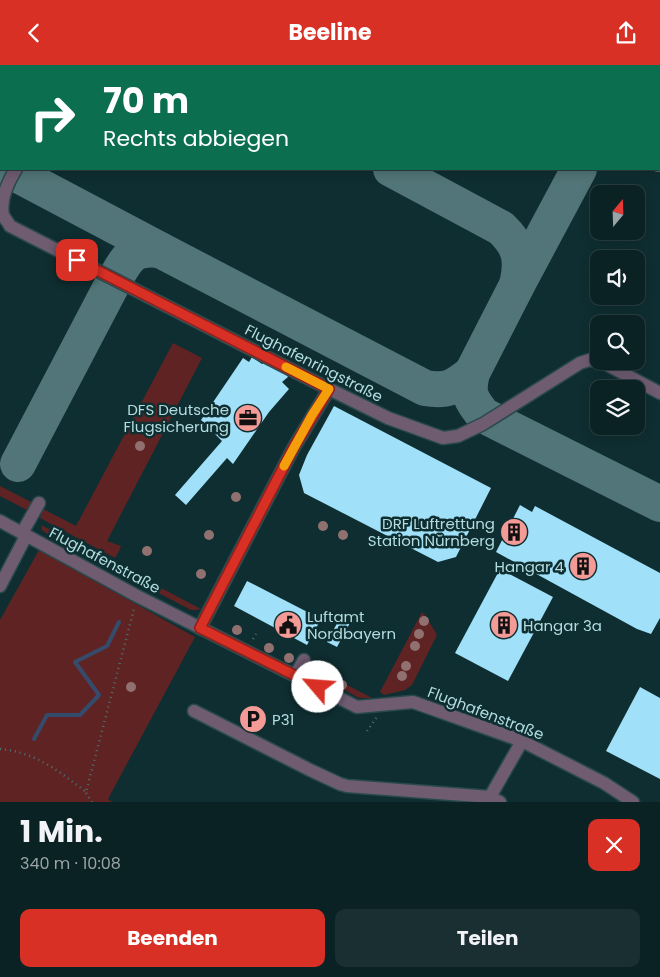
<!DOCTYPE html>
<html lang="de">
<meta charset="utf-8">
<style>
body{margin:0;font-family:Poppins,sans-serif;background:#192f32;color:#f1f3f6;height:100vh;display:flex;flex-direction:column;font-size:19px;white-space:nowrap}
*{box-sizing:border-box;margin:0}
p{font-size:16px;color:#9aa4a7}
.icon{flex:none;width:28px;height:28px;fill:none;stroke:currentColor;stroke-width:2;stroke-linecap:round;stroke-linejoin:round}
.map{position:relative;height:737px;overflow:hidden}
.sheet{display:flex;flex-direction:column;background:#0b2225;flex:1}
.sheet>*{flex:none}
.banner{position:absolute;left:0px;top:0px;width:660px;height:105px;box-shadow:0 2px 12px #0003,0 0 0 1px #2b3f42;background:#0b6e4f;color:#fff;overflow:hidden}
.needle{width:32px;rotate:19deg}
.tools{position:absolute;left:590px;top:120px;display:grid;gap:10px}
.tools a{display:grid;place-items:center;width:55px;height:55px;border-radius:10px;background:#0b2225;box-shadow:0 2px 12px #0003,0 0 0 1px #2b3f42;font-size:25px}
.pin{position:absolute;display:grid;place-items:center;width:42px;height:42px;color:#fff;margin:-21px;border-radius:10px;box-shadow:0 2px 8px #0006}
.me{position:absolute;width:55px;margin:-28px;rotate:297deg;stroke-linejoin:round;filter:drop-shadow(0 0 4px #0008)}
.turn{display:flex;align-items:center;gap:18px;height:105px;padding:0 20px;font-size:22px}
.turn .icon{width:65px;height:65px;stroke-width:2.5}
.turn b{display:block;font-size:35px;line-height:42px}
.round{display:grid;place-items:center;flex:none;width:52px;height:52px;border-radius:10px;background:#192f32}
.head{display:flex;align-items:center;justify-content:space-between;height:85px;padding:0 20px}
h1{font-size:30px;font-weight:700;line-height:38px}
.primary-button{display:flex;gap:10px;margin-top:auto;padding:10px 20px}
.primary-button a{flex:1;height:58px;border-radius:10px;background:#d93025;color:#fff;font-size:20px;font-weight:700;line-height:58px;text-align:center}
.primary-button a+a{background:#192f32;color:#f1f3f6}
header{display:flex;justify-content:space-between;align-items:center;height:65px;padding:0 20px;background:#d93025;color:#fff;font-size:22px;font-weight:700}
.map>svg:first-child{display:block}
</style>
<header><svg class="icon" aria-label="back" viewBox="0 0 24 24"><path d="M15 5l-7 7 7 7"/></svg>Beeline<svg class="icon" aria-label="share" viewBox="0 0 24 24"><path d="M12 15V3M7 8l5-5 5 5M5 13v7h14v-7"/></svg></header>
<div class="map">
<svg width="660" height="737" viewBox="0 0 660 737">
<rect width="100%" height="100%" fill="#0f2e31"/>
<g fill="#602323">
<path d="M173,278l29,15 -95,183 14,5 -2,5 -4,7 -75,-40 3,-9 33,17z"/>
<path d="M0,421l33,17 -4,8 -29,-15z"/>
<path d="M41,460l69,36 -6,1 -6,-1 -52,-28 -4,-3z"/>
<path d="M39,485l156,87 -87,162 4,3h-112v-182z"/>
<path d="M127,505l74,39 -5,1h-5l-59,-31z"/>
<path d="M422,547l5,6 10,17 -25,50 -7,5 -21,5 -4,-3z"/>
<path d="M313,602l59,31h-13l-42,-23 -3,-4z"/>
</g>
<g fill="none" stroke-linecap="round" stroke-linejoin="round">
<path stroke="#354b6c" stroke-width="4" d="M34,674l13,-24h33l19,-20 -24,-33 32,-16 12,-24"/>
<g stroke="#517578" stroke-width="36">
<path d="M190,0l3,1"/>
<path d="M580,0l1,1"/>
<path d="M632,1l1,-1"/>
<path d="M659,88l1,1"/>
<path d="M7,104l153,81 265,138c23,4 29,-1 47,-15"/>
<path d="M391,104l110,59c19,18 22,31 16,57"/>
<path d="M579,104l-62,116 -45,88c-5,21 -2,25 11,42l177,89"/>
<path d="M18,399l97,-185c13,-22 17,-32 45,-29"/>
</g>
</g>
<g fill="#a0e0f8">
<path d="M275,291l13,21 -6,5 7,7 -20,23 -36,52 -6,-6 -41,47 -11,-10 47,-54 -21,-21 42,-62 6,4 3,-5 10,7z"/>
<path d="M334,341l157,82 -35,69 -18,5 -134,-69 -5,-18 8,-20z"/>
<path d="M520,440l12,7 3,-6 125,67v45l-9,16 -14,-5 -141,-77z"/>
<path d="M500,504l53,28 -45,84 -53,-28z"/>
<path d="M247,516l74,38 -14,26 -73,-39z"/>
<path d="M341,551l10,5 -14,26 -10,-5z"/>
<path d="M640,622l20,11v81l-54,-28z"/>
</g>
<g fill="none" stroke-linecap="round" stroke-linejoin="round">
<g stroke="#294a4d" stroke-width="15">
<g id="minor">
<path d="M69,1v-1"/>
<path d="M16,104c-8,13 -16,31 -13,46 2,4 5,7 7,11l319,163 59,29 55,20 15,-2 25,-12 97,-61 9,-3 13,2 58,31"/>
<path d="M0,456l137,75 220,111 56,-5 109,39 82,42 29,19"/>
<path d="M22,468l17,-30"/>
<path d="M0,521l26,-50"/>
<path d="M200,563l94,-181 35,-58"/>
<path d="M295,611l9,-16"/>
<path d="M194,646l116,59 30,14 7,2 143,11 10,5"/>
<path d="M490,732l32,-56"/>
</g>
</g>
<g stroke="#4d7174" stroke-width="2.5" stroke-dasharray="1 4" stroke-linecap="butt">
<path d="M253,574l3,-5"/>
<path d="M367,666l10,-14"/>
<path d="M0,684c35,3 59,22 86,43l48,-183"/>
<path d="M86,728l6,9"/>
</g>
<use href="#minor" stroke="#6f5c71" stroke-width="12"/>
</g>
<g fill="#907170">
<circle cx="140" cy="381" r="5"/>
<circle cx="236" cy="432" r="5"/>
<circle cx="323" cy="461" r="5"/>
<circle cx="209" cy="470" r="5"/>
<circle cx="343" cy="470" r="5"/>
<circle cx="147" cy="486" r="5"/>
<circle cx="201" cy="509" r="5"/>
<circle cx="424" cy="556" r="5"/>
<circle cx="237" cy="565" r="5"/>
<circle cx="419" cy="569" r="5"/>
<circle cx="415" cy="581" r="5"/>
<circle cx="269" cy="583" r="5"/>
<circle cx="289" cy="593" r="5"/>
<circle cx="406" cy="601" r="5"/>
<circle cx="402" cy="611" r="5"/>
<circle cx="326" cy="612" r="5"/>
<circle cx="342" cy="620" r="5"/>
<circle cx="131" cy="622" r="5"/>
</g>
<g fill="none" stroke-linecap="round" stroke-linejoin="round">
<g stroke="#8d1f18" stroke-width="12">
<path id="route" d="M77,195l252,129 -35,58 -94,181 118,59"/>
</g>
<use href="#route" stroke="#d93025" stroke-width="9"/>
<path stroke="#f59e0b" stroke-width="9" d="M284,401l28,-51 17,-26 -43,-22"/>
</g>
<defs>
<g id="office-disc" transform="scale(1.4375)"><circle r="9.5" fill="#f59b97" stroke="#0f2e31"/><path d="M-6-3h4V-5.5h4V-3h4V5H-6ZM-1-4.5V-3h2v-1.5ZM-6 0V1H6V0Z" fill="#111"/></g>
<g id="building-disc" transform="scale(1.4375)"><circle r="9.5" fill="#f59b97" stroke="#0f2e31"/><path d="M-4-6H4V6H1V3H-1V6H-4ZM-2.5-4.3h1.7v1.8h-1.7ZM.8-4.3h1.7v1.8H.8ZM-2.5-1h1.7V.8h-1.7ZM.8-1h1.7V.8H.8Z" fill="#111"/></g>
<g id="civic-disc" transform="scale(1.4375)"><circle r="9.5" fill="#f59b97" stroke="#0f2e31"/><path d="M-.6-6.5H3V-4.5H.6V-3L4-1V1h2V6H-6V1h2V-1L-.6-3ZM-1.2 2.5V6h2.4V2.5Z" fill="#111"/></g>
<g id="parking-disc" transform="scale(1.4375)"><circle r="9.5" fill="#f59b97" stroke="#0f2e31"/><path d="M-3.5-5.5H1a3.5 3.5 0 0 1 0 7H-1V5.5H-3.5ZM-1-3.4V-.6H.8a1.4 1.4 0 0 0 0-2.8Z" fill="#111"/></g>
</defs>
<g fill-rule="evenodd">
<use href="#office-disc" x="248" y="353"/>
<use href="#building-disc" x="514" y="467"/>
<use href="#building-disc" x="583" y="501"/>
<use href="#civic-disc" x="288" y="560"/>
<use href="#building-disc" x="504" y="560"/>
<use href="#parking-disc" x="253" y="654"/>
</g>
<g text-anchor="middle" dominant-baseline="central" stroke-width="5" stroke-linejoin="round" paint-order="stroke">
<g font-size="15" fill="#b1dde1" stroke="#0f2e31">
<text transform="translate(314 298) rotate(27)">Flughafenringstraße</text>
<text transform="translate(105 495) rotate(28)">Flughafenstraße</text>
<text transform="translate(486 648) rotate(21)">Flughafenstraße</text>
</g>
<g font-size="15" fill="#b1dde1" stroke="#0f2e31" text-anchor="end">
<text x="229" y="344">DFS Deutsche<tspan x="229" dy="17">Flugsicherung</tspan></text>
<text x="495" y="458">DRF Luftrettung<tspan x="495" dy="17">Station Nürnberg</tspan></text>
<text x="564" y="501">Hangar 4</text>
<text x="307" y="551" text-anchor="start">Luftamt<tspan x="307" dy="17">Nordbayern</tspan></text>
<text x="523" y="560" text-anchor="start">Hangar 3a</text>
<text x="272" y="654" text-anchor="start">P31</text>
</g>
</g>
</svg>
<div class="tools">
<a><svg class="needle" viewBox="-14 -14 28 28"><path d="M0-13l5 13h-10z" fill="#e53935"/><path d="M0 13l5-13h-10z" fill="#9aa4a7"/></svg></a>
<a><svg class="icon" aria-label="sound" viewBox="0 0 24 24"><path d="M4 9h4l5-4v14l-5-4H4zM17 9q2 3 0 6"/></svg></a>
<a><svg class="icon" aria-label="search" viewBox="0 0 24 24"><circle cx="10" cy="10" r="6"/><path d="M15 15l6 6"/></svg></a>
<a><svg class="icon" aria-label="layers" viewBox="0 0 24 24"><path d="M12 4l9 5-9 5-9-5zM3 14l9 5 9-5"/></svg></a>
</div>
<div class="pin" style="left:77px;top:195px;background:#d93025"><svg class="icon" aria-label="arrive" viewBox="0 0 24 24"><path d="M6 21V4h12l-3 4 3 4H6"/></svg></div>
<svg class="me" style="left:318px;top:622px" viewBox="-20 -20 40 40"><circle r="19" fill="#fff"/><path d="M0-13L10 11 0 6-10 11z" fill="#d93025"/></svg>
<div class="banner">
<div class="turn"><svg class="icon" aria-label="right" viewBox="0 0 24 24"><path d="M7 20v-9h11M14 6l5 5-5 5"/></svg><div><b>70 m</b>Rechts abbiegen</div></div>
</div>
</div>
<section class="sheet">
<div class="head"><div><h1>1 Min.</h1><p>340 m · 10:08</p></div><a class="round" style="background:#d93025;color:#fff"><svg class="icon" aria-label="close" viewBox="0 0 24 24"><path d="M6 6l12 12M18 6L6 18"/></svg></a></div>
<div class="primary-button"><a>Beenden</a><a>Teilen</a></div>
</section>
